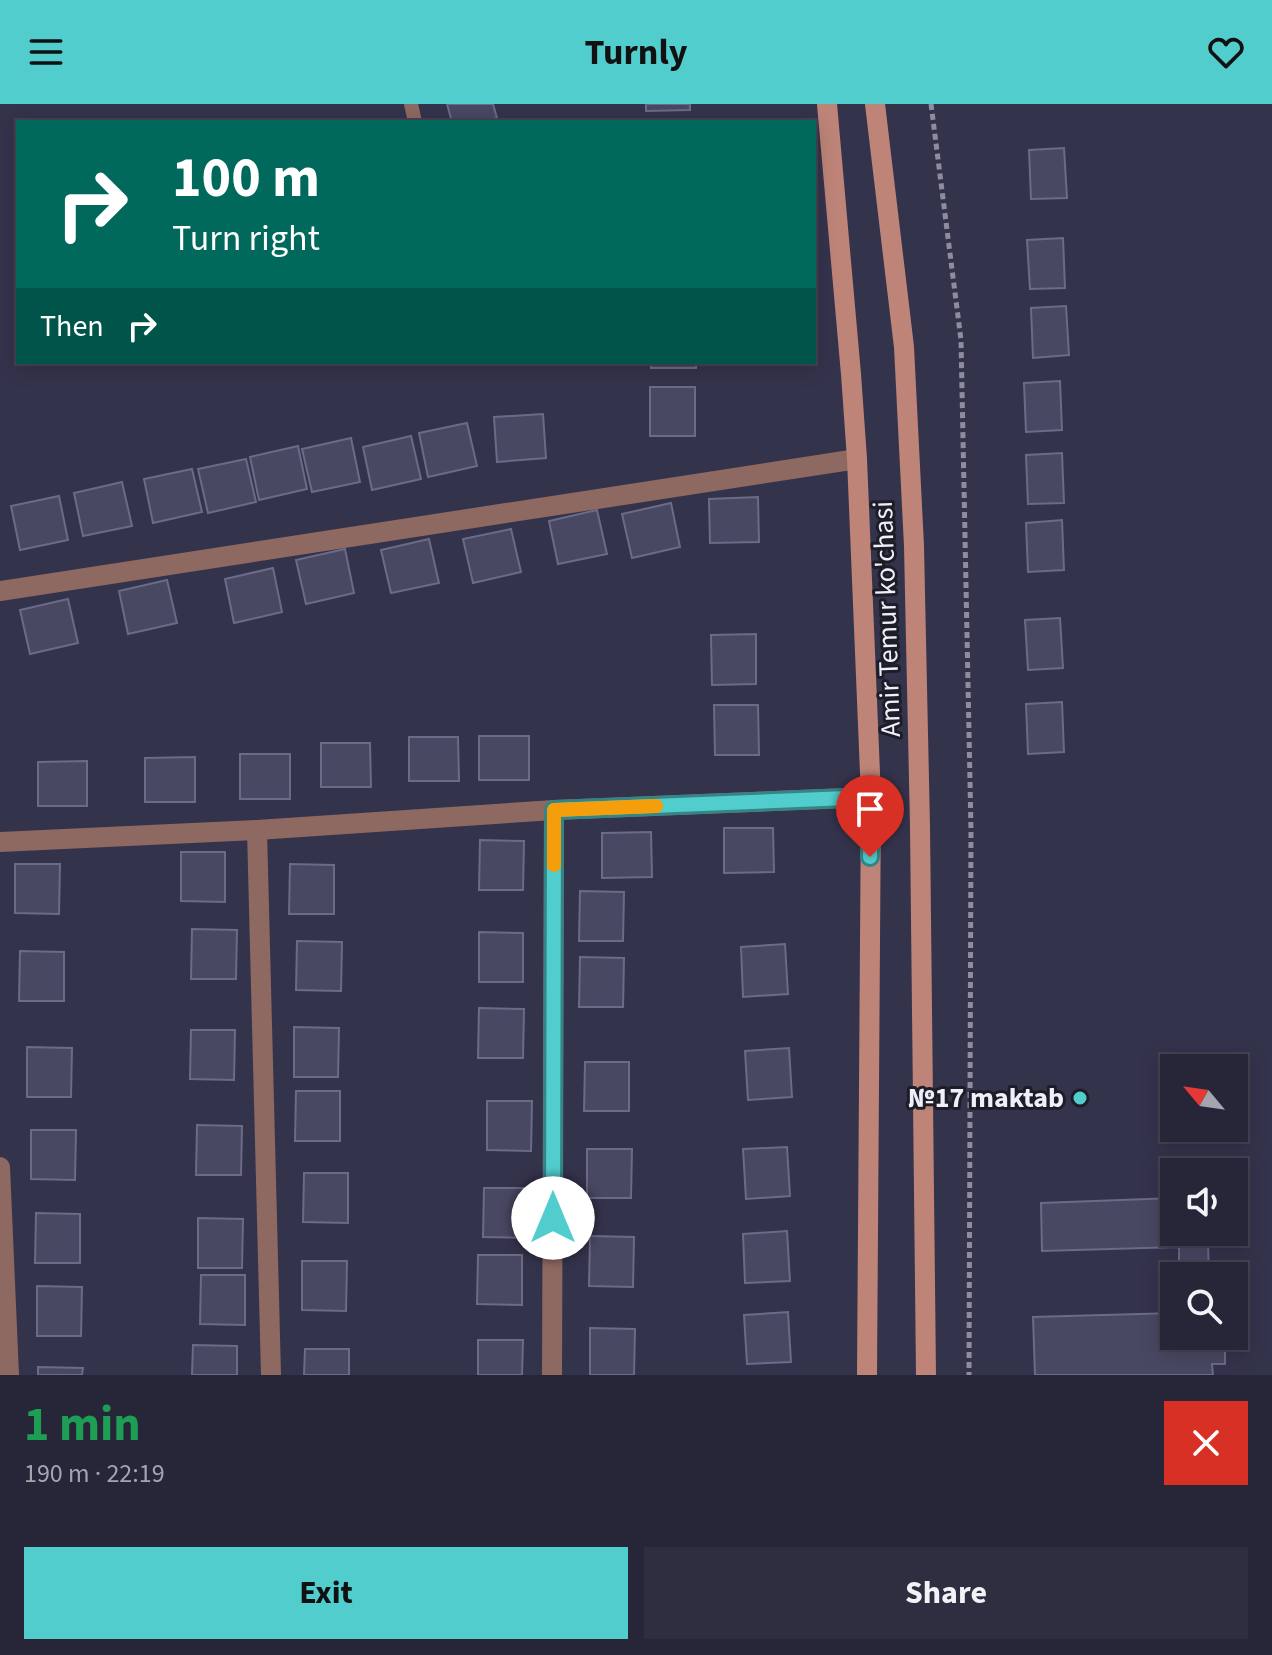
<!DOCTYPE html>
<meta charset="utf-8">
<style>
body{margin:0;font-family:"Source Sans 3",sans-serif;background:#2f2e41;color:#f1f3f6;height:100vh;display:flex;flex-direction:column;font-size:30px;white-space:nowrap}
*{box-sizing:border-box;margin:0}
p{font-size:26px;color:#a4a5ae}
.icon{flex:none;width:44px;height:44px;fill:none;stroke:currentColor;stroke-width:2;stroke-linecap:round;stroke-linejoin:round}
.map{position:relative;height:1271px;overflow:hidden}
.panel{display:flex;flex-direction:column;background:#272639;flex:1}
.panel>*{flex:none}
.top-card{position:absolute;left:16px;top:16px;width:800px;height:244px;border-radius:0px;box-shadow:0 4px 20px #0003,0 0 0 2px #434353;background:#00695c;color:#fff;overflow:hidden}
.needle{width:52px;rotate:299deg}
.fabs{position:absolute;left:1160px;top:950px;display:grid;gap:16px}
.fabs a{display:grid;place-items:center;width:88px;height:88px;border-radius:0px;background:#272639;box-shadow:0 4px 20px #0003,0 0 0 2px #434353;font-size:40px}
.pin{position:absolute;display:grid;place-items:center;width:68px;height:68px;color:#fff;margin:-82px -34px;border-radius:50% 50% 50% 0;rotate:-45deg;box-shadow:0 0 8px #0007}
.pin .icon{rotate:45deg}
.me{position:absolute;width:88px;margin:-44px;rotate:0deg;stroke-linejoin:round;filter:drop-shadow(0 0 6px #0008)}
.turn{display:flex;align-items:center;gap:28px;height:168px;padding:0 24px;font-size:36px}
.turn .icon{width:104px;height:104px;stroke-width:2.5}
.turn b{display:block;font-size:56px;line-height:68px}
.then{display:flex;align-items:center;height:76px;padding:0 24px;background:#0003;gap:16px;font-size:30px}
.round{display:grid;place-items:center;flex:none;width:84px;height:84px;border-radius:0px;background:#2f2e41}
.head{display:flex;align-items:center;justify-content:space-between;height:136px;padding:0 24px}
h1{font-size:48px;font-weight:700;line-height:60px;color:#1e9e55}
.action{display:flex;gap:16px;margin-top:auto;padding:16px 24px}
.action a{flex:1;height:92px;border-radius:0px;background:#52cdce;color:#111;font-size:32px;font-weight:700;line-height:92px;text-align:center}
.action a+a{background:#2f2e41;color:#f1f3f6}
header{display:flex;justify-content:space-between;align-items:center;height:104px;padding:0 24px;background:#52cdce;color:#111;font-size:36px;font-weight:700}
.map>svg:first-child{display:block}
</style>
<header><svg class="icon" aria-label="menu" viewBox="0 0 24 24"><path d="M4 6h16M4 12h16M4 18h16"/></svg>Turnly<svg class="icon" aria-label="heart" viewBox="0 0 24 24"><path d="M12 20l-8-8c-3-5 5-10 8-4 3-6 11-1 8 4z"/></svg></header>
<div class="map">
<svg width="1272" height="1271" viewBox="0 0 1272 1271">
<rect width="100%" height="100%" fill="#34334c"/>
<g fill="#494863" stroke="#6b6b87" stroke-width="2">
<path d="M447,0h46l4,14 -15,4h-30z"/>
<path d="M646,0h44v6l-44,1z"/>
<path d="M1064,44l3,50 -36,1 -2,-49z"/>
<path d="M1063,134l2,50 -35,1 -3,-49z"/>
<path d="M1066,202l3,49 -36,3 -2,-50z"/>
<rect x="651" y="258" width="45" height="6"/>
<path d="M1060,277l2,49 -36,2 -2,-49z"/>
<rect x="650" y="283" width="45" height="49"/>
<path d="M543,310l3,44 -49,4 -3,-45z"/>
<path d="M467,319l10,43 -49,11 -9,-44z"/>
<path d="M411,332l10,43 -49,11 -9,-43z"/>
<path d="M351,334l9,44 -48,10 -10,-43z"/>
<path d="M298,342l9,43 -48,11 -9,-43z"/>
<path d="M1062,349l2,50 -36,1 -2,-49z"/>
<path d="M246,355l10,43 -48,11 -10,-44z"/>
<path d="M192,365l10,43 -49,11 -9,-44z"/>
<path d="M122,378l10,44 -49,10 -9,-43z"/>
<path d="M59,392l9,44 -48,10 -9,-44z"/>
<path d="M758,393l1,45 -49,1 -1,-44z"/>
<path d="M671,399l9,44 -48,11 -10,-44z"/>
<path d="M597,406l10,44 -49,10 -9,-43z"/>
<path d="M1062,416l2,50 -36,2 -2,-49z"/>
<path d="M511,425l10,43 -48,11 -10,-44z"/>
<path d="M429,435l10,44 -48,10 -10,-43z"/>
<path d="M345,445l9,44 -48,11 -10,-44z"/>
<path d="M273,464l9,44 -48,11 -9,-44z"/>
<path d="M167,476l10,43 -49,11 -9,-43z"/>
<path d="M68,495l10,44 -48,11 -10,-44z"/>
<path d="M1060,514l3,50 -35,2 -3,-50z"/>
<path d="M756,530v50l-44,1 -1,-50z"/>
<path d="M1062,598l2,50 -36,2 -2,-50z"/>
<path d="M714,601h44l1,50h-44z"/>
<rect x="479" y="632" width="50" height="44"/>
<path d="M409,633h49l1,44h-50z"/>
<path d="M321,639h49l1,44h-50z"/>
<rect x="240" y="650" width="50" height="45"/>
<path d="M195,653v45h-50v-44z"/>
<path d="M87,657v45h-49v-44z"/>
<path d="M724,724h49l1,44 -50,1z"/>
<path d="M651,728l1,45 -50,1v-45z"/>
<path d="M480,736l44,1 -1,49h-44z"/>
<path d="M181,748h44v50l-44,-1z"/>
<path d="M15,760h45l-1,50 -44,-1z"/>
<path d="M290,760l44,1v49h-45z"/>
<path d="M580,787l44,1 -1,49h-44z"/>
<path d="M192,825l45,1 -1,49h-45z"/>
<path d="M479,828l44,1v49h-44z"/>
<path d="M297,837l45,1 -1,49 -45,-1z"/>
<path d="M785,840l3,50 -45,3 -2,-50z"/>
<path d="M20,847l44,1v49h-45z"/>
<path d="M580,853l44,1 -1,49h-44z"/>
<path d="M479,904l45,1 -1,49h-45z"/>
<path d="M294,923l45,1 -1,49h-44z"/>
<path d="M191,926h44l-1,50 -44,-1z"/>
<path d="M27,943l45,1 -1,49h-44z"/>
<path d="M789,944l3,49 -44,3 -3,-49z"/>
<path d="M585,958h44v49h-45z"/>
<path d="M296,987h44v50h-45z"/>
<path d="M487,997h45l-1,50 -44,-1z"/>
<path d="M197,1021l45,1 -1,49h-45z"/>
<path d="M31,1026h45l-1,50 -44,-1z"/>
<path d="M787,1043l3,49 -44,3 -3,-50z"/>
<path d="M587,1045h45l-1,49h-44z"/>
<path d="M304,1069h44v50l-45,-1z"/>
<path d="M484,1084h44l-1,50 -44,-1z"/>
<path d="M1174,1094v34h45l1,6 -12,5 1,33h-30v-29l-137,4 -1,-48z"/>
<path d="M36,1109l44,1v49h-45z"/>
<path d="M198,1114l45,1 -1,49h-44z"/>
<path d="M787,1127l3,50 -45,2 -2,-49z"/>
<path d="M590,1132l44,1 -1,50 -44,-1z"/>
<path d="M478,1151h44v50l-45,-1z"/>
<path d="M302,1157h45l-1,50 -44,-1z"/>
<path d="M201,1171h44v50l-45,-1z"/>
<path d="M37,1182l45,1 -1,49h-44z"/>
<path d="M788,1208l3,50 -44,2 -3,-49z"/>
<path d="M1174,1209v23h51v28h-13l1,11h-178l-2,-58z"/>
<path d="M590,1224l45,1 -1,46h-44z"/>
<path d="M478,1236h45l-1,35h-44z"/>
<path d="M193,1241l44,1v29h-45z"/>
<path d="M305,1245h44v26h-45z"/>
<path d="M38,1263l45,1 -1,7h-44z"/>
</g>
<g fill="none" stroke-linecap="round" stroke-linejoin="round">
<path stroke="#8e8da0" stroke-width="5" stroke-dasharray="6 4" stroke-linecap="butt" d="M931,0l30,236 10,491 -2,544"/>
<path stroke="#8e6961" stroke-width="14" d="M411,0l4,18"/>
<g stroke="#8e6961" stroke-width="20">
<path d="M0,487l857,-132"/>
<path d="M257,726l14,545"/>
<path d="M0,738l257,-12 297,-20 317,-13"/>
<path d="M0,1063l9,208"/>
<path d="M552,1271l2,-565"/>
</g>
<g stroke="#be8478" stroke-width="20">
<path d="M827,0l24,270 6,85 14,338 -4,578"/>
<path d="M875,0l29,243 10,199 6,281 6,548"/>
</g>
</g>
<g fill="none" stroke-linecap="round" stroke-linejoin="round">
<g stroke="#358586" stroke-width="20">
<path id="route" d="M553,1114l1,-408 317,-13 -1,60"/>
</g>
<use href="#route" stroke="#52cdce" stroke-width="14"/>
<path stroke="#f59e0b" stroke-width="14" d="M554,761v-55l102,-4"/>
</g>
<circle fill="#52cdce" stroke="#1d1d28" stroke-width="3" cx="1080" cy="994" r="8"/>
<g text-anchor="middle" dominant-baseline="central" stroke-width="6" stroke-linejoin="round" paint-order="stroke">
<g font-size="28" fill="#efeffc" stroke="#1d1d28">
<text transform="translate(887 515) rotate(-92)">Amir Temur ko'chasi</text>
</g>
<g font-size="28" font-weight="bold" fill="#efeffc" stroke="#1d1d28" text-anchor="end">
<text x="1064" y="994">№17 maktab</text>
</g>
</g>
</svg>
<div class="fabs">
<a><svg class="needle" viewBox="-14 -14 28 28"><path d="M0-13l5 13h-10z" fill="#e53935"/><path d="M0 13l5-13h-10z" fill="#a4a5ae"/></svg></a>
<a><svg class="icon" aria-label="sound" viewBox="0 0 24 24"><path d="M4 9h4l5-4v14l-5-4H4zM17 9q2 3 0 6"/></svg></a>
<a><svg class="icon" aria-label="search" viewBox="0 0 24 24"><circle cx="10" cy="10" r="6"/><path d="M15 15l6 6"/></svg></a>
</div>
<div class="pin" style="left:870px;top:753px;background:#d93025"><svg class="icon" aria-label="arrive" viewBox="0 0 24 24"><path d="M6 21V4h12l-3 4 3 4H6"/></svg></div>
<svg class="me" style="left:553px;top:1114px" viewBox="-20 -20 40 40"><circle r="19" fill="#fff"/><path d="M0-13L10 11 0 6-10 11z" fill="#52cdce"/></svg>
<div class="top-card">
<div class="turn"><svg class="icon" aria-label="right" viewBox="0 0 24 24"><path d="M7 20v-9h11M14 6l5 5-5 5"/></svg><div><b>100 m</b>Turn right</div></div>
<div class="then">Then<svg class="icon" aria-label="right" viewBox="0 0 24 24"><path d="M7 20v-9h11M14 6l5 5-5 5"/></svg></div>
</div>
</div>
<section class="panel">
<div class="head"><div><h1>1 min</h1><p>190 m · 22:19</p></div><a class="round" style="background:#d93025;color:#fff"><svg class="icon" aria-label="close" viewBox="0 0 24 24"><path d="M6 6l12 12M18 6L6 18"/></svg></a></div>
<div class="action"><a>Exit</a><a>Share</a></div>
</section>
